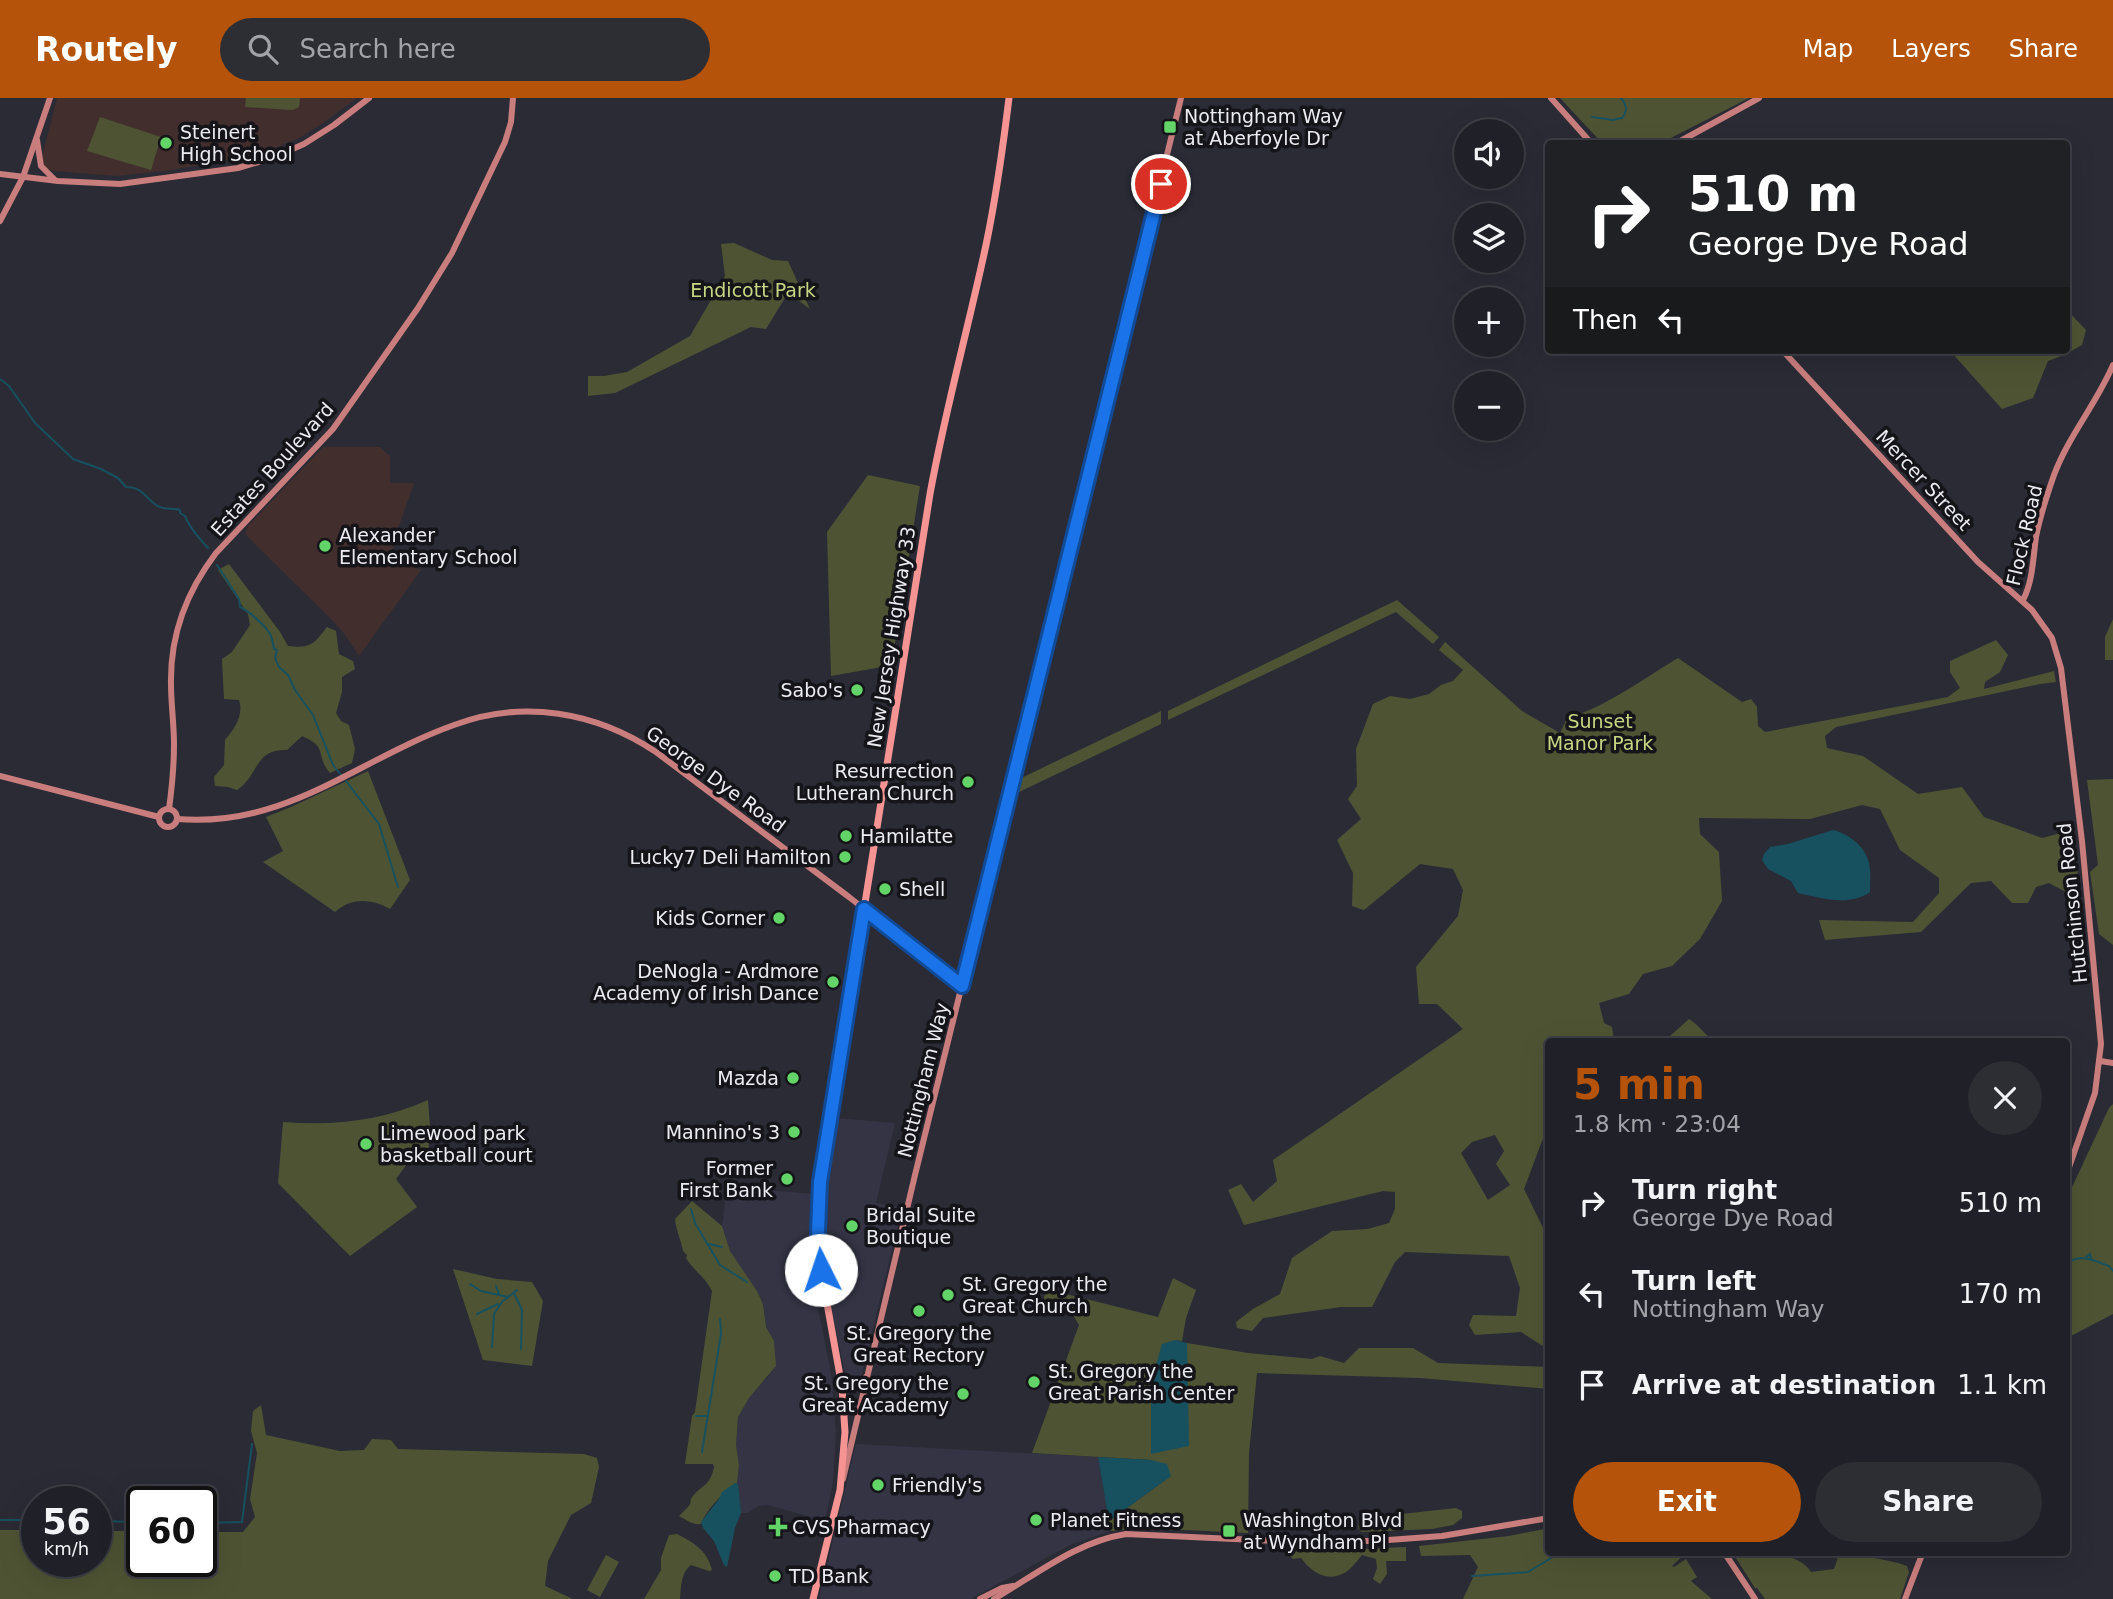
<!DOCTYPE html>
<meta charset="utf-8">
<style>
body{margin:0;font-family:"DejaVu Sans",sans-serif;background:#2d2d34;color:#f1f3f6;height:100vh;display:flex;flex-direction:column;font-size:26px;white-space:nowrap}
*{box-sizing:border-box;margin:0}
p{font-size:23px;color:#a2a3a8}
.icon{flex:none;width:38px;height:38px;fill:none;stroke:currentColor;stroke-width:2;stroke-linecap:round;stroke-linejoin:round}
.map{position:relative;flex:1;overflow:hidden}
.side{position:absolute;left:1545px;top:940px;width:525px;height:518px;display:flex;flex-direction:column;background:#202028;border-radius:7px;box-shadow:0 7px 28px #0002,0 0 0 2px #3d3e45}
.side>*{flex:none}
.banner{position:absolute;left:1545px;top:42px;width:525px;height:214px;border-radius:7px;box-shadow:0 7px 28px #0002,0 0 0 2px #3d3e45;background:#202124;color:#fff;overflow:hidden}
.buttons{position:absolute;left:1454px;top:21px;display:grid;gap:14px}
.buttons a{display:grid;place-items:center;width:70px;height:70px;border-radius:50%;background:#202028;box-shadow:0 7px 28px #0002,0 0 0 2px #3d3e45;font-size:35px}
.speed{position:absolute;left:21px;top:1388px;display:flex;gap:14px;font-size:35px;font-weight:700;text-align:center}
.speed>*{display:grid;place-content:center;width:91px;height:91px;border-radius:50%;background:#202028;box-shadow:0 7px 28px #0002,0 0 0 2px #3d3e45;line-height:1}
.speed small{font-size:18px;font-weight:400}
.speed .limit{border:4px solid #111;border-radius:10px;background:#fff;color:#111}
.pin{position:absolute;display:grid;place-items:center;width:60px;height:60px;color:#fff;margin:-30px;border:4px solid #fff;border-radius:50%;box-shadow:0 2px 7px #0007}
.me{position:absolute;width:77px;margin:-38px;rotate:356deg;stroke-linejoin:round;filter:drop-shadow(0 0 5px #0008)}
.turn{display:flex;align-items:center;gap:24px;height:147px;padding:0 28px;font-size:32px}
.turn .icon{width:91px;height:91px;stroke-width:2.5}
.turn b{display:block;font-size:49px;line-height:60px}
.then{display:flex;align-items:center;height:66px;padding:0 28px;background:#0003;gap:14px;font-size:26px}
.round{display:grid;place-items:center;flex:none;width:74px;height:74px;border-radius:37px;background:#2d2d34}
.overview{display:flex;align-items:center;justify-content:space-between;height:119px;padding:0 28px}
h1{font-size:42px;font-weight:600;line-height:52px;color:#b45309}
.primary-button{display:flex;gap:14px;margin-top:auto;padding:14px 28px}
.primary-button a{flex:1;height:80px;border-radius:42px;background:#b45309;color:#fff;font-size:28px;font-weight:600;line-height:80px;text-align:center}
.primary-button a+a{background:#2d2d34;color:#f1f3f6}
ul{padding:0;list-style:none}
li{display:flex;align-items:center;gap:21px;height:91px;padding:0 28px}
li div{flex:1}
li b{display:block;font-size:26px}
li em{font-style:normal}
header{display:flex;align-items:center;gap:42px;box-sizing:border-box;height:98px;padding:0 35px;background:#b45309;color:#fff}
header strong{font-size:33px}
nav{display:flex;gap:38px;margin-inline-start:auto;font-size:24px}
.search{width:490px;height:63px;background:#2d2d34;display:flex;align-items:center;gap:18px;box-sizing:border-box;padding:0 24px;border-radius:38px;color:#a2a3a8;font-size:26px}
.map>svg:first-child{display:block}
</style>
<header>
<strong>Routely</strong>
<div class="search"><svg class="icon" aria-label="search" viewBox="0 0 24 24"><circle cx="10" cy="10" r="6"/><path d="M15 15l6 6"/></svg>Search here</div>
<nav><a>Map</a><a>Layers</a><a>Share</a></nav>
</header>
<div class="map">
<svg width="2113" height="1501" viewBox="0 0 2113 1501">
<rect width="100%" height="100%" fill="#2b2b36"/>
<g fill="#343445">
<path d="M836,1020l59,5 -19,80 26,5 -40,166 -4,5 -4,1 -6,-3 -3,-4 -13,-63 -7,-49v-66z"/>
<path d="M727,1089l88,7v99l16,80 5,60 -3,49 -8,39 -57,-16 -9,1 -12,7h-6l-4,-30 2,-18 -3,-20 2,-28 11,-19 25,-29v-28l-8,-14 -3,-23 -6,-13 -27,-40 -8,-25z"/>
<path d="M856,1346l242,13 13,74 -41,14 -100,54h-151z"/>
</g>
<g fill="#422e2d">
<path d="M57,0h300l-34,25 -22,14 -28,12 -31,9 -77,13 -49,5 -63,-5 -7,-3 -4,-7 1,-8z"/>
<path d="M323,349h57l10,9v27h24l-15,43 -10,37 2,5 16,-3 14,5 -62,86 -16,-24 -11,-12 -87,-86 3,-8z"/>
</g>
<g fill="#4e5433" fill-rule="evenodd">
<path d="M246,0h54l-1,9 -6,3 -48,-3z"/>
<path d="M1560,0h189l-90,46 -57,-1z"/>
<path d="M100,19l61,20 -10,33 -64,-19z"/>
<path d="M734,145l38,17 16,1 22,48 -22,-16 -22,36 -15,-2 -136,66 -27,3v-20h16l23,-4 63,-36 35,-60 -4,-32z"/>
<path d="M2067,212l19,20 -4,15 -18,10 -16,6 -15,37 -31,11 -50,-56 2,-3h113z"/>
<path d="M868,377l52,11 -28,176 -10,5 -51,9 -4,-144z"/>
<path d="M229,466l51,68 8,14c22,3 26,-2 39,-19l9,4 3,23 14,7 2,8 -13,8v15l-6,21 5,8 8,4 6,24 -3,14 -22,10c-15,-17 -1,-26 -28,-37l-15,14c-33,-1 -27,24 -50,40l-9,-3 -13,-1 -1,-9 10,-12 1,-25c10,-11 19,-26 14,-40l-15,-1 -2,-40 10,-7 18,-27 -2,-11 -30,-44z"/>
<path d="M1397,502l42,37 -6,7 -37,-32 -228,108v-9z"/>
<path d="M2113,521v41h-8v-23z"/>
<path d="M1996,542l12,15 -8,17 -15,10 -1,7 70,-18 2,11 -16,2 -204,43 -11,9 2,12 36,8 55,38 44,-7 22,30 58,21 19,-5 10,-8 6,39 3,45 -10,-5 -6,-13 -15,-8 -13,4 -8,16h-16l-21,-22 -20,2 -50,49 -96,8 -6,-20 94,2 26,-29v-15l-39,-28 -20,-41 -18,-4 -52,14 -111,-1 1,16 19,18 3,49 -22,38 -28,27 -29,8 -14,20 -30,9 5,20 8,4 2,14h-65v89l-4,3 -21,56 25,51v110l-28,-18 -46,3 -6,-10 4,-10 43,1 4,-28 -11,-32 -104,-4 -10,10 -23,45h-31l-78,11 -11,13 -15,-3 -1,-6 17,-13 27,-15 12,-36 40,-27 36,-2 21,-6 6,-14v-17l-12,-1 -139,34 -16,-35 13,-6 12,18 24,-21 -4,-21 190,-131 -26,-25h-18l-3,-37 42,-51 5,-26 -10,-21 -33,-5 -56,46 -12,-4 1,-33 -16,-33 24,-21 -13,-20 9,-13 -1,-37 17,-45 17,-8 20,3 19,-5 12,-9 12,-4 10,-11 -24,-20 6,-8 77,69 38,22 7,-15c36,-9 79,-41 111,-60l64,44 9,-3 6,8 1,19 7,6 183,-35 12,-9 -10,-16v-11zM1495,1037l9,16 -8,13 14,21 -22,15 -27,-47 11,-11z"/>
<path d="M1161,613v13l-148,71 4,-15z"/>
<path d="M368,673l42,109 -20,29c-18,-10 -38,-12 -55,3l-72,-50 20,-11 -17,-34 25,-10z"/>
<path d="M2113,681v166l-14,-11 -9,-62 8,-7 -11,-85z"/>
<path d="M1689,921c9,5 16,16 25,22h-46l1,-4z"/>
<path d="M428,1002l2,27 -2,29 -16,1 -16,22 21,28 -67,49 -72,-73 5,-61c51,4 98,-1 145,-22z"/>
<path d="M2113,1006v210l-46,24v-140l42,-90z"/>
<path d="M692,1103l30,25 8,25 27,40 6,13 3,23 8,14 2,25 -27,32 -11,19 -2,28 3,20 -2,18c-12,7 -31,27 -36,41 -9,1 -14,-4 -22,-8 3,-3 6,-6 9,-9 5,-6 0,-5 5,-11 10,-12 17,-10 21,-29l-1,-3h-28l7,-48 3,-4 17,-121c-6,-13 -19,-21 -26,-33l1,-3 -4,-4c-2,-11 -7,-21 -8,-32z"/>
<path d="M453,1171l44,10 35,3 11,19 -11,65 -49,-6z"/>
<path d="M1173,1180l23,12 -10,28 -4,23 -7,-1 -24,43 1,71 35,-61v-50l61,10 64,6 8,-3 24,7 15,-15h54l25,15 111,4v22l-129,-11 -163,-5 -8,80 -1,80 -104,-5 -33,3 -2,-10 62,-45 -20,-16 -119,-7 47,-128 -7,-12 -30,-7 4,-17 112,28z"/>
<path d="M261,1307l5,30 74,16 24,-1 8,-11 19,1 7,9 186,5 13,4 2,9 -8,36 -20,12 -23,46 -3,25 28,13h-573v-69h37v31h59v-30h46v30h59v-29h42l12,-15 -5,-18 7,-46 -6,-22 2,-20z"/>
<path d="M1456,1410l6,3v7l-9,7 -21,4 -70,3 -4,-4 2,-8 5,-2z"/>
<path d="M1549,1430v24h138l-15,14 2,1 12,-8 11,18 -6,4 21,18h-249l15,-32 -8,-12 -49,1 -2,-10 90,-10z"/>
<path d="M677,1436c17,9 30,16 35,36l-3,1 -18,-6c-10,7 -10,22 -11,34h-36l17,-29v-12l8,-23z"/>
<path d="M1406,1449v14h-20l1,13 -7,10 -7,-5 4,-11 -1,-9 -14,-4c-5,6 -10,13 -16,17 -18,11 -34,1 -45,-14l-8,1 -3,-3 3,-5 20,-2h48z"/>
<path d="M1732,1454c22,0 66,-2 79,20l23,-3 6,-17c13,0 22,4 34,6 11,2 22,4 33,8l2,6 -9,27h-135l-8,-11h-2z"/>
<path d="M606,1457l13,7 -19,35 -13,-7z"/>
</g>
<g fill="#17515f">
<path d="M1833,732c16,4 32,16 36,33 2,9 1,20 1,29 -21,15 -49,6 -72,1l-7,-12 -23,-12 -6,-9 2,-6 6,-7 18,-3z"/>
<path d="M1175,1242l12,3 2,103 -38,8v-71l11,-39z"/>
<path d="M1098,1359l53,3 16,4 4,12 -62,45z"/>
<path d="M735,1385l3,1 3,29 -6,15 -8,39 -3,-2 -10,-24 -11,-13 -2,-6 18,-23 3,-7z"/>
</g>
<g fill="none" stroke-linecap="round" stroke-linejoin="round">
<g stroke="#17515f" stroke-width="2">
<path d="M1592,19l21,3 9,-2c6,-7 5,-13 -1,-20"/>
<path d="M0,281l9,7 26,37 38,36 28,10 17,9 8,9c16,0 19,10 30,18 6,5 17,3 24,5v3l5,3c4,11 14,22 23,32"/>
<path d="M217,467l22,34 1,8c9,4 23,17 28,24 4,4 5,12 6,18l3,1 -2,8 4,9 9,8 7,15 18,25 20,50 8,10"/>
<path d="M346,683l33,43 19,63"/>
<path d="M691,1111l4,14 25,42 27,17"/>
<path d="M709,1146l13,3"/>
<path d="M2086,1159l4,-3 1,5"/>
<path d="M2067,1165c15,-10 27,-2 42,3l4,5"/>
<path d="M470,1186l11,7 27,6"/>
<path d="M496,1188l3,8"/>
<path d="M514,1195l8,17 -1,39"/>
<path d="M503,1203l14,-11"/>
<path d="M477,1216l21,-10"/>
<path d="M492,1249l2,-33 8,-12"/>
<path d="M696,1318h10"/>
<path d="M702,1354l19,-118 -1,-15"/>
<path d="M0,1422h37"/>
<path d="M96,1423l46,1"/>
<path d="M201,1425l41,-1 10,-78"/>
<path d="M1472,1478l56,-4 33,-20"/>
</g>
<g stroke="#c97e7d" stroke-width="6">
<path d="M1551,0l41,46"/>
<path d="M37,42l4,26 13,13"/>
<path d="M1675,46l84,-46"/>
<path d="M0,76l58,7 62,3 118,-16 34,-10 32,-14 30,-19 35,-27"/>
<path d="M0,123l23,-44 27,-79"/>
<path d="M1782,252l196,212 54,48 20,28 9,30 21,173 19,203 -6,49 -28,80"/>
<path d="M2023,502c10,-19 10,-42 13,-63 4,-21 11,-42 18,-62 15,-40 43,-72 59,-110"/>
<path d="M0,678l159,41"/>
<path d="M169,711c3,-22 5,-44 5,-65 0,-20 -3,-40 -3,-60 -1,-48 16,-93 45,-131l117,-124 85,-121 34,-55 53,-111 6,-20 2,-24"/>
<circle cx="168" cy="720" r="9"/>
<path d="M177,721c111,9 179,-59 277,-94 69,-26 142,-13 202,27l193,145 113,89"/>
<path d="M2100,963l13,2"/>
<path d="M842,1289l17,-2 7,-8"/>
<path d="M843,1381l72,-304 266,-1077"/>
<path d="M1724,1454l31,47"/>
<path d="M980,1501l22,-11 11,-2"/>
<path d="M994,1501c43,-25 82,-57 132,-65l151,7h98l67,-5 107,-18"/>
<path d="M1905,1501l18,-47"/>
</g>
<path stroke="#f59493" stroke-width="7" d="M813,1501l27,-109 5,-58 -3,-45 -21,-117 -3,-38 3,-52 109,-686c15,-83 38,-165 56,-249 10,-48 17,-98 23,-147"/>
</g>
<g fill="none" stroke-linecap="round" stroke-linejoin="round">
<g stroke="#114b97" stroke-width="18">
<path id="route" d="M821,1172l-3,-38 2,-50 44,-273 98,77 199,-802"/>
</g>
<use href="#route" stroke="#1a73e8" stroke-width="12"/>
</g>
<g fill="#63d468" stroke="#141419" stroke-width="2.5">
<rect x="1163" y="22" width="14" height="14" rx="3.5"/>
<circle cx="166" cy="45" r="7"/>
<circle cx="325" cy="448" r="7"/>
<circle cx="857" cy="592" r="7"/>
<circle cx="968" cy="684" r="7"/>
<circle cx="846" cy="738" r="7"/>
<circle cx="845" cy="759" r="7"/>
<circle cx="885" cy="791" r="7"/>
<circle cx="779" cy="820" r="7"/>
<circle cx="833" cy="884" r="7"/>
<circle cx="793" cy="980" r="7"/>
<circle cx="794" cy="1034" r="7"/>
<circle cx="366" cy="1046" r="7"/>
<circle cx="787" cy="1081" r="7"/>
<circle cx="852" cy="1128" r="7"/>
<circle cx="948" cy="1197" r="7"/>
<circle cx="919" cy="1213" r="7"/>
<circle cx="1034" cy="1284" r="7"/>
<circle cx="963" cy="1296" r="7"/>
<circle cx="878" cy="1387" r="7"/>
<circle cx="1036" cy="1422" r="7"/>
<path d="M774.5 1418.5h7v7h7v7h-7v7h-7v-7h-7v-7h7z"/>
<rect x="1222" y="1426" width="14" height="14" rx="3.5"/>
<circle cx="775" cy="1478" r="7"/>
</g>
<g text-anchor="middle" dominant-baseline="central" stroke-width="7" stroke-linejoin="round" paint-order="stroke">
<g font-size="19" fill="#ebebf2" stroke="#141419" text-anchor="start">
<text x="1184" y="18">Nottingham Way<tspan x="1184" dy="22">at Aberfoyle Dr</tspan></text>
<text x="180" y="34">Steinert<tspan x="180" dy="22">High School</tspan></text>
<text x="339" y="437">Alexander<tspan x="339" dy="22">Elementary School</tspan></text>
<text x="843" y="592" text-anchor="end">Sabo's</text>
<text x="954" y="673" text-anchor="end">Resurrection<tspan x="954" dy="22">Lutheran Church</tspan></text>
<text x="860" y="738">Hamilatte</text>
<text x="831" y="759" text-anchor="end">Lucky7 Deli Hamilton</text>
<text x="899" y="791">Shell</text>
<text x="765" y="820" text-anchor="end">Kids Corner</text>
<text x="819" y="873" text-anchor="end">DeNogla - Ardmore<tspan x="819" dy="22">Academy of Irish Dance</tspan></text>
<text x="779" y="980" text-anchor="end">Mazda</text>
<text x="780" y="1034" text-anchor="end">Mannino's 3</text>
<text x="380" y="1035">Limewood park<tspan x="380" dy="22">basketball court</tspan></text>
<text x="773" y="1070" text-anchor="end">Former<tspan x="773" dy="22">First Bank</tspan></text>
<text x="866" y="1117">Bridal Suite<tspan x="866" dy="22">Boutique</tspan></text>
<text x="962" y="1186">St. Gregory the<tspan x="962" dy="22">Great Church</tspan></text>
<text x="919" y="1235" text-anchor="middle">St. Gregory the<tspan x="919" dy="22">Great Rectory</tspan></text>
<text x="1048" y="1273">St. Gregory the<tspan x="1048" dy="22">Great Parish Center</tspan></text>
<text x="949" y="1285" text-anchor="end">St. Gregory the<tspan x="949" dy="22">Great Academy</tspan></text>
<text x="892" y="1387">Friendly's</text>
<text x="1050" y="1422">Planet Fitness</text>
<text x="1243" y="1422">Washington Blvd<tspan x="1243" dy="22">at Wyndham Pl</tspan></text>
<text x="792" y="1429">CVS Pharmacy</text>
<text x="789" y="1478">TD Bank</text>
</g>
<g font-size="19" fill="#c7d682" stroke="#141419">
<text x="753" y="192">Endicott Park</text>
<text x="1600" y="623">Sunset<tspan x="1600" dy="22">Manor Park</tspan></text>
</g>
<g font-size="19" fill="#ebebf2" stroke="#141419">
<text transform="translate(272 371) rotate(-48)">Estates Boulevard</text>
<text transform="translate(1924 382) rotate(47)">Mercer Street</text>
<text transform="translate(2024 437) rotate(-77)">Flock Road</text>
<text transform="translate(891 539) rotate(-81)">New Jersey Highway 33</text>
<text transform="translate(716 681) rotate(36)">George Dye Road</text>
<text transform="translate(2072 805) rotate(-96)">Hutchinson Road</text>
<text transform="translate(923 982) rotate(-76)">Nottingham Way</text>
</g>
</g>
</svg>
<div class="buttons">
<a><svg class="icon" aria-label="sound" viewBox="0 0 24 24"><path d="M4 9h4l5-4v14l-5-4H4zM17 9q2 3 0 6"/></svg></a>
<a><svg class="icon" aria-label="layers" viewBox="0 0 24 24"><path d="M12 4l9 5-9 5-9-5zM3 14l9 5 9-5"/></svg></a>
<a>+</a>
<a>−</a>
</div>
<div class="speed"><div>56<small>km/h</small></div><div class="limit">60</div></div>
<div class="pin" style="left:1161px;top:86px;background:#d93025"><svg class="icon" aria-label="arrive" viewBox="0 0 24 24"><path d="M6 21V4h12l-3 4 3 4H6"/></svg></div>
<svg class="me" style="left:821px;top:1172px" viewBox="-20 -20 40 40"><circle r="19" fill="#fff"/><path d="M0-13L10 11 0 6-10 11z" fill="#1a73e8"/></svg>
<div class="banner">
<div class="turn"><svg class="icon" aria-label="right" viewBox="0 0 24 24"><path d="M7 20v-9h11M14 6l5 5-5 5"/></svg><div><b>510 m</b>George Dye Road</div></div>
<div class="then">Then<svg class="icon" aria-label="left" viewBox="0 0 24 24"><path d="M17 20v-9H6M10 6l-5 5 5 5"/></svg></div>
</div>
<section class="side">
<div class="overview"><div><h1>5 min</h1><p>1.8 km · 23:04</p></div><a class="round"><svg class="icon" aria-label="close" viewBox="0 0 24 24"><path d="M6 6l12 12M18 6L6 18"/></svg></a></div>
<ul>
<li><svg class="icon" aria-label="right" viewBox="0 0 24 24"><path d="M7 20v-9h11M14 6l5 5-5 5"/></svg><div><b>Turn right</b><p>George Dye Road</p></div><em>510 m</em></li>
<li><svg class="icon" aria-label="left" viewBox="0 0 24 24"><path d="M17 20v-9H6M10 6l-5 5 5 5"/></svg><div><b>Turn left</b><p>Nottingham Way</p></div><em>170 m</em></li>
<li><svg class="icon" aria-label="arrive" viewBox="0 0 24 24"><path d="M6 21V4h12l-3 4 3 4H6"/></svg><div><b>Arrive at destination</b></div><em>1.1 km</em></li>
</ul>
<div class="primary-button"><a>Exit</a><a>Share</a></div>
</section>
</div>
